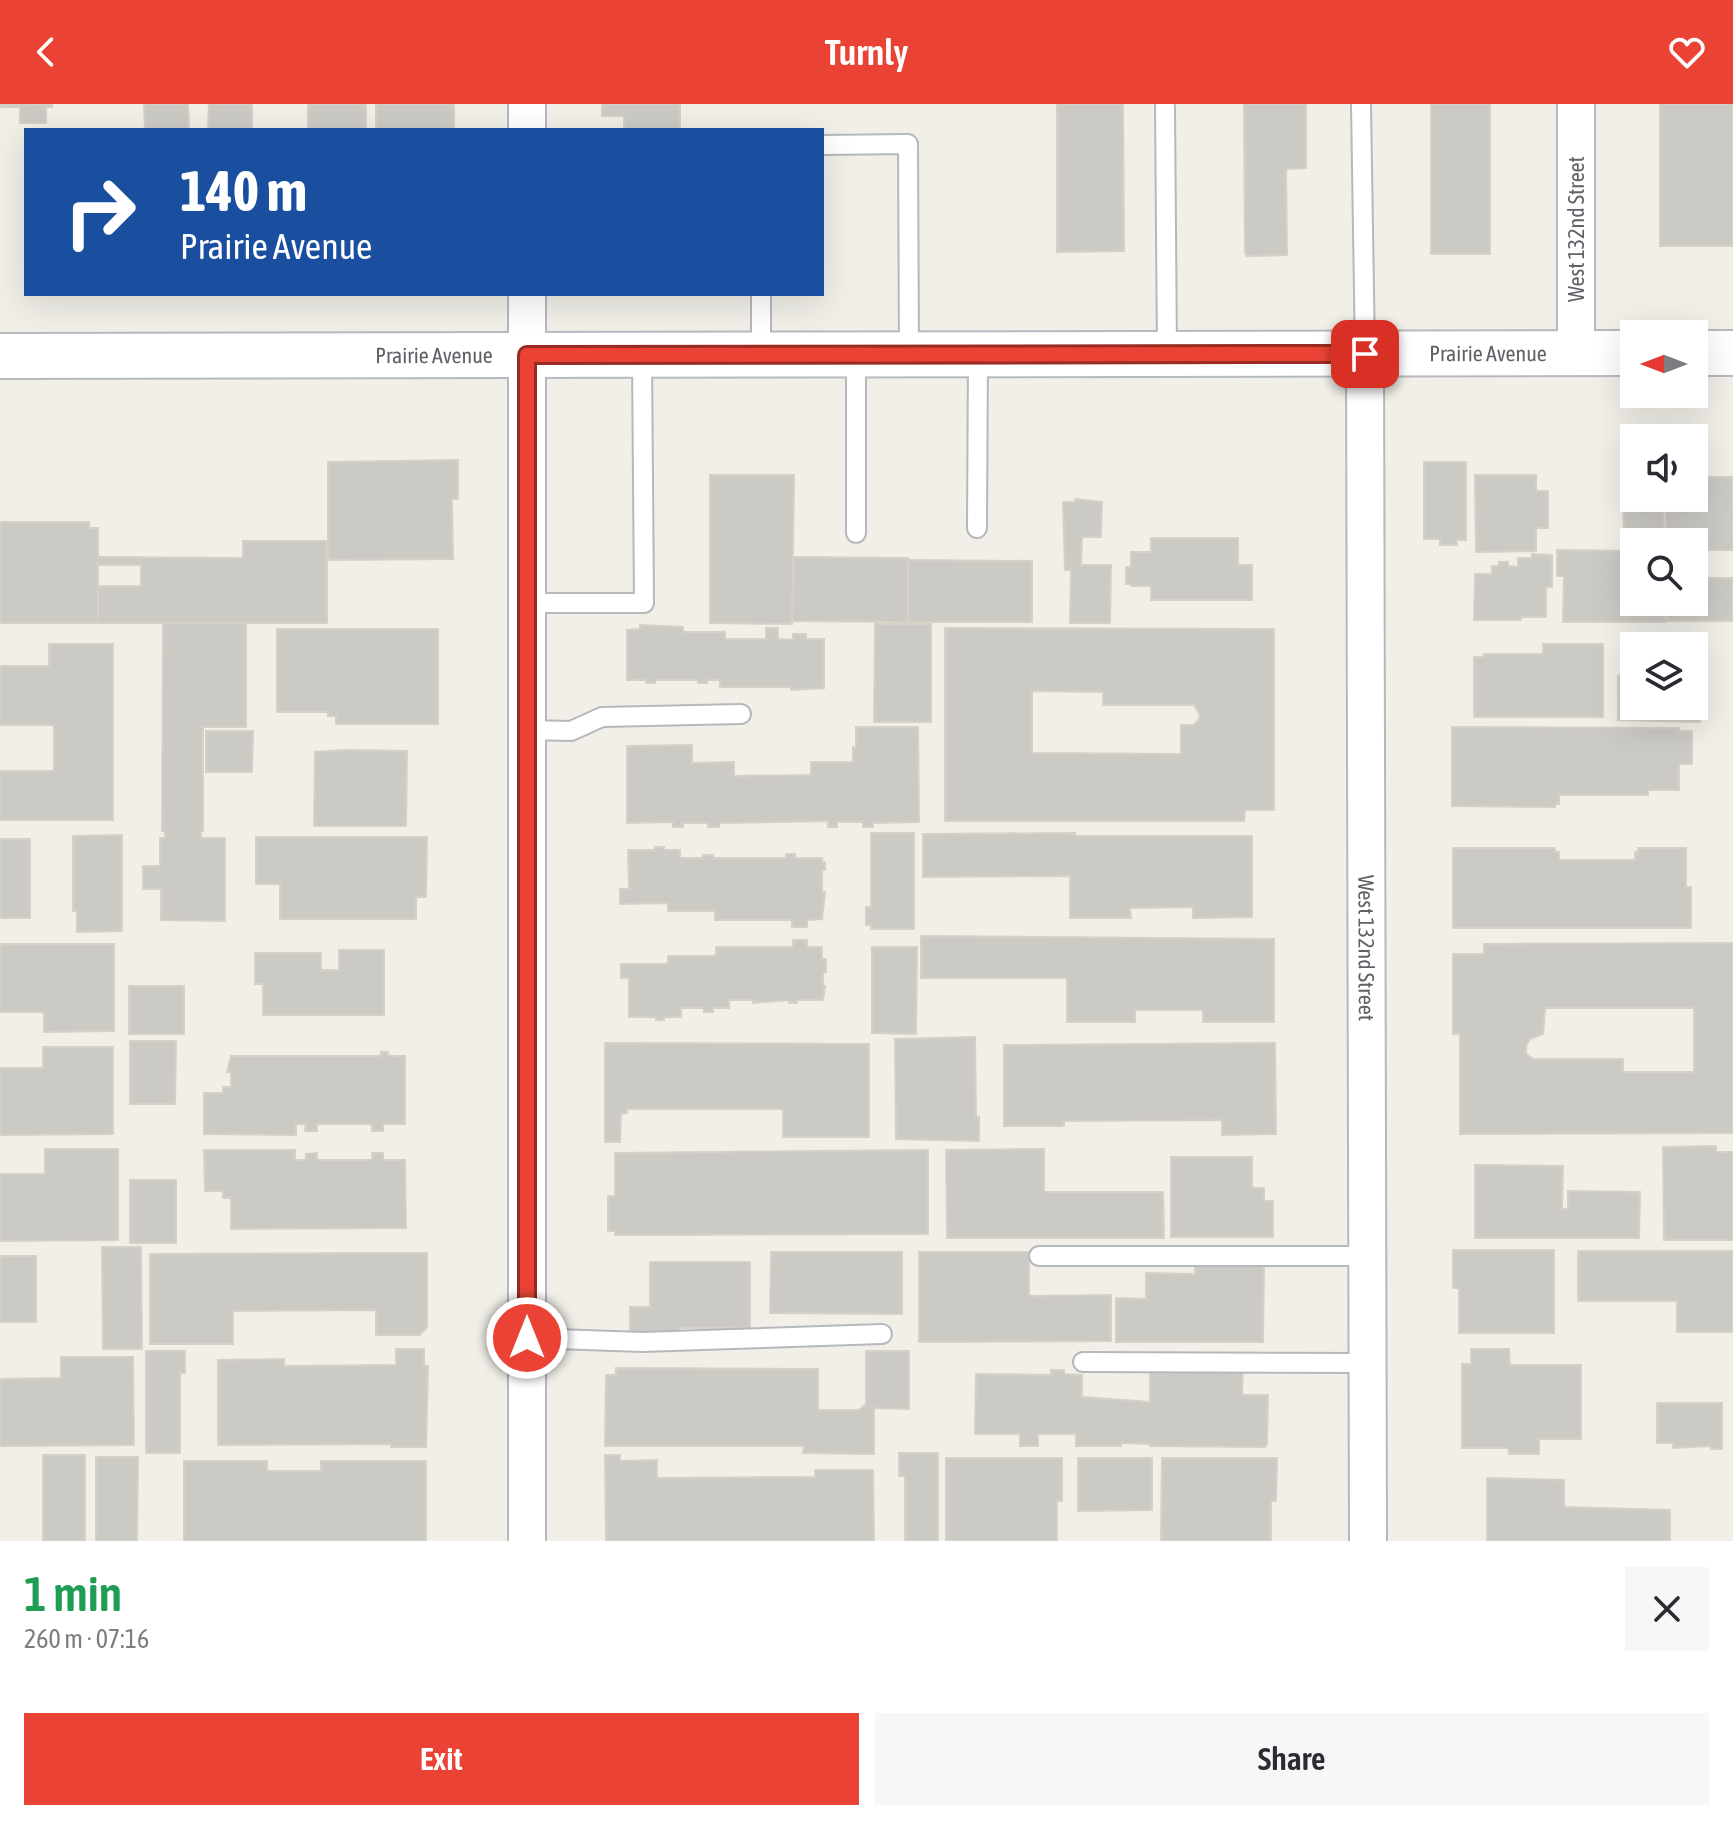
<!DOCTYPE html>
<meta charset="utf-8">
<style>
body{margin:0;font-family:"Asap Condensed",sans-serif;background:#f7f7f7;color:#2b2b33;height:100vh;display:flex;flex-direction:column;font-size:30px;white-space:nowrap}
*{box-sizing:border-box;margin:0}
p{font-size:26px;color:#7c7c81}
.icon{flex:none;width:44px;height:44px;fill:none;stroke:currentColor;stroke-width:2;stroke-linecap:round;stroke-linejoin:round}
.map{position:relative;height:1437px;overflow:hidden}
.details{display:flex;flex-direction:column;background:#fff;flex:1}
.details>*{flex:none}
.guide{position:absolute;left:24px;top:24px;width:800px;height:168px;border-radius:0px;box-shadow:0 8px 32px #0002;background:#1a4fa0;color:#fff;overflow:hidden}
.needle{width:52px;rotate:270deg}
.tools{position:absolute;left:1620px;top:216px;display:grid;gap:16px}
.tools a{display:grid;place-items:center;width:88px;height:88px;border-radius:0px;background:#fff;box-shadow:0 8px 32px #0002;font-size:40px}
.pin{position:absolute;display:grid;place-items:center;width:68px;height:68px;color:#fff;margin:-34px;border-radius:16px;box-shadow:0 4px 12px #0006}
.me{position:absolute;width:88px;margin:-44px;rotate:0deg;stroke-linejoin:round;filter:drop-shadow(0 0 6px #0008)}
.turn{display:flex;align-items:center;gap:28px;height:168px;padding:0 24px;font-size:36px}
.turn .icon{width:104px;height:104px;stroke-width:2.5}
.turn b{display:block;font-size:56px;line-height:68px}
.round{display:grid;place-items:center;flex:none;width:84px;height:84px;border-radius:0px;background:#f7f7f7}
.head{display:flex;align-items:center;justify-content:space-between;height:136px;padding:0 24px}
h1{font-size:48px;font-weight:600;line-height:60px;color:#1e9e55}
.action{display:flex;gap:16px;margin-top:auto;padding:16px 24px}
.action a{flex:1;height:92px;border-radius:0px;background:#ea4335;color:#fff;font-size:32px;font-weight:600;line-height:92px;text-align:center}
.action a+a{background:#f7f7f7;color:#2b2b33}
header{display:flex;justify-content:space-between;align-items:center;height:104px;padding:0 24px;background:#ea4335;color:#fff;font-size:36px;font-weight:600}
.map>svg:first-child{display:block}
</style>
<header><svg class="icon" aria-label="back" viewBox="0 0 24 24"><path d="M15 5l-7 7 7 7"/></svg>Turnly<svg class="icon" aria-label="heart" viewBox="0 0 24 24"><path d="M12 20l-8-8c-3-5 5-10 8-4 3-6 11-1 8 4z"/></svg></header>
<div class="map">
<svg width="1733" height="1437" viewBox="0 0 1733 1437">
<rect width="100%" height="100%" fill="#f1efe8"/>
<g fill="#cccac5" stroke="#d6d1c6" stroke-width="2" fill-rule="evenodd">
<path d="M0,0h52v3h-6v16h-26v-16h-20z"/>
<path d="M144,0h44l1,26h-44z"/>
<path d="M209,0h43v26h-44z"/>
<rect x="308" y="0" width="58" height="26"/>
<rect x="376" y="0" width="78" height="26"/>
<path d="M602,0h78v26h-56v-14h-22z"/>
<path d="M1057,0h66l1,147 -67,1z"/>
<path d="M1244,0h62v64l-20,1 1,86 -40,1 -2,-3z"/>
<rect x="1431" y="0" width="59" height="150"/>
<rect x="1660" y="0" width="73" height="142"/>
<path d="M458,356v39h-6l1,60 -125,1v-98z"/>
<path d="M1424,358h42v78h-9v5h-17v-6h-16z"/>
<path d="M710,371h84l-2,149 -82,-1z"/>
<path d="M1475,371h61v16h12v37h-12v23l-60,1z"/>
<path d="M1694,373h39v73h-39v-8h-28v-44h28z"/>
<path d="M1623,394h40l1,40 -40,1z"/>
<path d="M1075,395l27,3 -1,35h-19l-1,28h30l-1,58h-40l1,-53h-6l-2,-68h12z"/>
<path d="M0,418h89v6h9v95h-98z"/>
<path d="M1151,434h87v27h14v35h-101v-14h-20v-2h-5v-17h5v-15h20z"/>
<path d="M243,437h84v82h-229v-37h43v-21h-43v-8l145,1z"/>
<path d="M1557,446l77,1v51h31v20h-102l1,-46h-7z"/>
<path d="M1532,450l20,1v32h-6v30h-25v3h-47l1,-46h17v-8h7v-4h9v4l10,1v-9h14z"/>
<path d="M794,453l114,1v64l-116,-1z"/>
<path d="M908,456l124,1v61h-124z"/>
<path d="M1694,474h39v43h-66v-19h27z"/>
<path d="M163,519h83v104h-43v104h-2v7h24v83l-64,-1v-31h-18v-23h17v-28h5v-7h-3z"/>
<path d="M875,520h56v98h-57z"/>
<path d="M640,521l43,2v5h42v7h41v-11h12v11l15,1v-6h13v5h18v49l-33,2v-3h-71v-7h-13v3h-9v-3h-43v3h-9v-3h-19v-50l13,-1z"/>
<path d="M945,524l329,1v181h-29l-1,11h-299zM1032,587l71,1v13h91l6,10 -1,5 -6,5h-12v29l-149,-1z"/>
<path d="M277,525h161v95h-102v-8h-8v-4h-51z"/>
<path d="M49,540h64v176h-113v-49h54v-46h-54v-59h49z"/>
<path d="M1543,540h60v73h-129v-60h10v-3h59z"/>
<path d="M1618,572h16v30h60v-27l7,1 -1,42 -82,-2z"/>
<path d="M856,623h62l1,95 -46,1v4h-10v-5h-26v5h-9v-6l-109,2v4h-11v-4h-25v4h-10v-5l-46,1v-77l65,-1v18l42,-1v14l77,-1v-13h42v-15h3z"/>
<path d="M1452,623l227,1v3h13v33h-13v26h-31v5h-89v9h-4v3l-103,-1z"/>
<path d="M206,627h47l-1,41h-46z"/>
<path d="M347,646l60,1 -1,75h-92l1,-74z"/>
<path d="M871,729h43v96h-43v-4h-5v-18h5z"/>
<path d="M1075,729v3h177v81l-59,1v-11l-63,1 1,10h-61v-42l-147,1v-43z"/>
<path d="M122,731v96l-45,1v-21h-4v-75z"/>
<path d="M256,733h171l-1,60h-10v22h-136v-35h-24z"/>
<rect x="0" y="735" width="30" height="79"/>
<path d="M655,743h9v3h16v8h23v-3h10v3h73v-4h9v4h27v4h3v8h-3v22h3l-3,27 -15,1v7h-15v-7h-77v-9h-47v-8l-48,1v-15h9l-1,-39h27z"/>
<path d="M1453,744h102v4h4v8h76v-8h3v-4h48v39h5v41h-238z"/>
<path d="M921,832l353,3v83h-71v-12h-68v12h-68v-44h-146z"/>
<path d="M793,836h14v7h15v12h4v13h-3v14h2l-2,14h-26v3h-8v-3l-36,3v-3h-24v8h-16v4h-9v-4h-23v9h-17v3h-8v-3h-27v-39h-8v-14h47v-8h48v-9h77z"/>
<path d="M1733,839v190l-273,1v-100h-7v-80h31v-10zM1545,904h149v64h-71v-13h-90l-7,-5v-8l4,-7 13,-5z"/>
<path d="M0,840h114v87l-70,1v-20h-44z"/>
<path d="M872,843h45l-1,87 -44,-1z"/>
<path d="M339,846h45v65h-121v-31h-8v-31h66v17h18z"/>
<rect x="129" y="882" width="55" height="48"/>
<path d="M975,933l1,80h3v24l-83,-2 -1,-100z"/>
<path d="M130,937h46l-1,63h-45z"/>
<path d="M605,939l264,1v93h-86v-28h-156v4l-6,1 -1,28h-15z"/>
<path d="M1275,939l1,91 -54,1v-15l-158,1v5h-60v-81z"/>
<path d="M43,943h70v87l-113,1v-67h43z"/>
<path d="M381,948h7v4h17v68h-22v7h-11v-7h-55v7h-12l1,-7h-10v11l-92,-1v-41h19v-6h8v-15h-4l4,-16h150z"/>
<path d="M1716,1042v6h17v88h-69l-1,-93z"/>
<path d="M45,1045h73v91l-118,1v-67h45z"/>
<path d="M1044,1045v43h119l1,46h-217l-1,-88z"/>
<path d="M204,1046h91v10h11v-6l11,-1v7h55v-7h11v7h22l1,68 -175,1v-31h-8v-7h-18z"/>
<path d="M928,1046v84l-313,1v-4h-7v-35h7v-43z"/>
<path d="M1171,1053h81v31h12v13h9v36h-102z"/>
<path d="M1475,1061l88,1 -1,43h6v-18l72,1 -1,46h-164z"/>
<rect x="130" y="1076" width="46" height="63"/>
<path d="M102,1143h39l1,102h-39z"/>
<path d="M1453,1146h101v83h-95v-45h-6z"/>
<path d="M1578,1147h155v81h-56v-31h-99z"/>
<path d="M771,1148h131v62l-132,-1z"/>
<path d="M919,1148h110v44l82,-1v46l-192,1z"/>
<path d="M427,1149v74l-7,8h-44v-25l-143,1v33h-83v-90z"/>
<rect x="0" y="1152" width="36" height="66"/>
<path d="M650,1158h100v66h-71v6h-49v-27h20z"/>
<path d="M1195,1158h69l-1,80h-147v-44l30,1v-26l49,1z"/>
<path d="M396,1245h28v17h4l-2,81h-35v-3l-173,1v-85l66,-1v7l112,-1z"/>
<path d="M1471,1245h38l1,16h71v74h-42v15h-30l-1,-6h-46v-84h9z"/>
<path d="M146,1247h39v22h-5v80h-34z"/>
<path d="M866,1247h43v58l-35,-1v46l-71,-1 1,-7h-199l1,-71h10v-7l202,1v41h41l7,-6z"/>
<path d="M61,1253h72l1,88 -134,1v-67l61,-1z"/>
<path d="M1243,1262l-1,29h26l-1,49 -2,3 -115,-1v-2l-29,-1v3h-45v-12h-38v12h-18v-12h-45l1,-60 75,1v-5h13v4l18,1v22l68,5v-33z"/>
<path d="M1657,1299h65v46h-11v-3l-38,2v-5h-16z"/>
<path d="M899,1349h39v88h-33v-65h-6z"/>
<rect x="43" y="1351" width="42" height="86"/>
<path d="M605,1351h15v6l37,-1v18l158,-1v-7h58l1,71h-268z"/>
<path d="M96,1353h42l-1,84h-41z"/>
<path d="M946,1354h116v43h-5v40h-111z"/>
<path d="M1078,1354h74v52l-74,1z"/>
<path d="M1162,1354h115l-1,43h-5v40h-110z"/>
<path d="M184,1357h83v10h54v-10h105v80h-242z"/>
<path d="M1487,1374l77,2v27l106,3v31h-183z"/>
</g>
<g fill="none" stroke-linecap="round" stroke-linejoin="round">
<g stroke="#b5b8bc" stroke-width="22">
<g id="lane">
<path d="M1361,0l4,250"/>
<path d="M1165,3l2,247"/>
<path d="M822,41l86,-1 1,210"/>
<path d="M761,190v60"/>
<path d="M856,250v179"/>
<path d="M977,424l1,-174"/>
<path d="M527,499h117l-2,-248"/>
<path d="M527,626l44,1 31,-14 139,-3"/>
<path d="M1039,1152h329"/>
<path d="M527,1234l115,4 240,-8"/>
<path d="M1083,1258l285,1"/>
</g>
</g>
<g stroke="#b5b8bc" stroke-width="40">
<g id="street">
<path d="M527,0v26"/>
<path d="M1576,0v250"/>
<path d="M527,190v1247"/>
<path id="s1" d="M1365,250l3,1187"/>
</g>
</g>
<g stroke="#b6babf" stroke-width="48">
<g id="secondary">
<path d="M1694,249h39"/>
<path id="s2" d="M0,252l1634,-3"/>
</g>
</g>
<use href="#lane" stroke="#fff" stroke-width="18"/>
<use href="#street" stroke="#fff" stroke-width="36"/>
<use href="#secondary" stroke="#fff" stroke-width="44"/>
</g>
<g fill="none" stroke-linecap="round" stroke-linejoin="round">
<g stroke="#982c22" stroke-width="20">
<path id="route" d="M527,1234v-983l838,-1"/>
</g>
<use href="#route" stroke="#ea4335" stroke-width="14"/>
</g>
<g text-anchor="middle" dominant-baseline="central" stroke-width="6" stroke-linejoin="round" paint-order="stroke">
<g font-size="22" fill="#5f6368" stroke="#fff">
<text transform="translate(1576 125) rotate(-90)">West 132nd Street</text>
<text stroke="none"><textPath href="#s2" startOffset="1488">Prairie Avenue</textPath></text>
<text stroke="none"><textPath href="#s2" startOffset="434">Prairie Avenue</textPath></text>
<text stroke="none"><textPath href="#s1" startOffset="594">West 132nd Street</textPath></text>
</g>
</g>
</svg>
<div class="tools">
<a><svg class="needle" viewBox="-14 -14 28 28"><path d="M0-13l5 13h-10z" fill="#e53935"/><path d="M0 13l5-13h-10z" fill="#7c7c81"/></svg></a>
<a><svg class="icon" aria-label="sound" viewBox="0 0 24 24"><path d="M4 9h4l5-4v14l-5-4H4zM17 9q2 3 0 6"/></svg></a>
<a><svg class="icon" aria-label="search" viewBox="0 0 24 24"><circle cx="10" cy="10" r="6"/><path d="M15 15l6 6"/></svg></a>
<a><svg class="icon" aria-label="layers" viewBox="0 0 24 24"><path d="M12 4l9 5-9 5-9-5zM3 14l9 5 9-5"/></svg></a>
</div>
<div class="pin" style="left:1365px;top:250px;background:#d93025"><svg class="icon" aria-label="arrive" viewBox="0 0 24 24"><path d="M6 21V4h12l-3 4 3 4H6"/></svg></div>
<svg class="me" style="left:527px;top:1234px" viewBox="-20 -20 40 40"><circle r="17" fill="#ea4335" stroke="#fff" stroke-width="3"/><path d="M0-11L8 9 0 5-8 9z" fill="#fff"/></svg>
<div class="guide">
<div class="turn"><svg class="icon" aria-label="right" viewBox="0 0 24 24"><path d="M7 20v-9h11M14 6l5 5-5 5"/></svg><div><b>140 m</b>Prairie Avenue</div></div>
</div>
</div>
<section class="details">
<div class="head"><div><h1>1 min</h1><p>260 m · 07:16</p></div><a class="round"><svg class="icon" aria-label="close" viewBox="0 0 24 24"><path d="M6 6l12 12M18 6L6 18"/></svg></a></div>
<div class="action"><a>Exit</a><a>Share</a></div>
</section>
